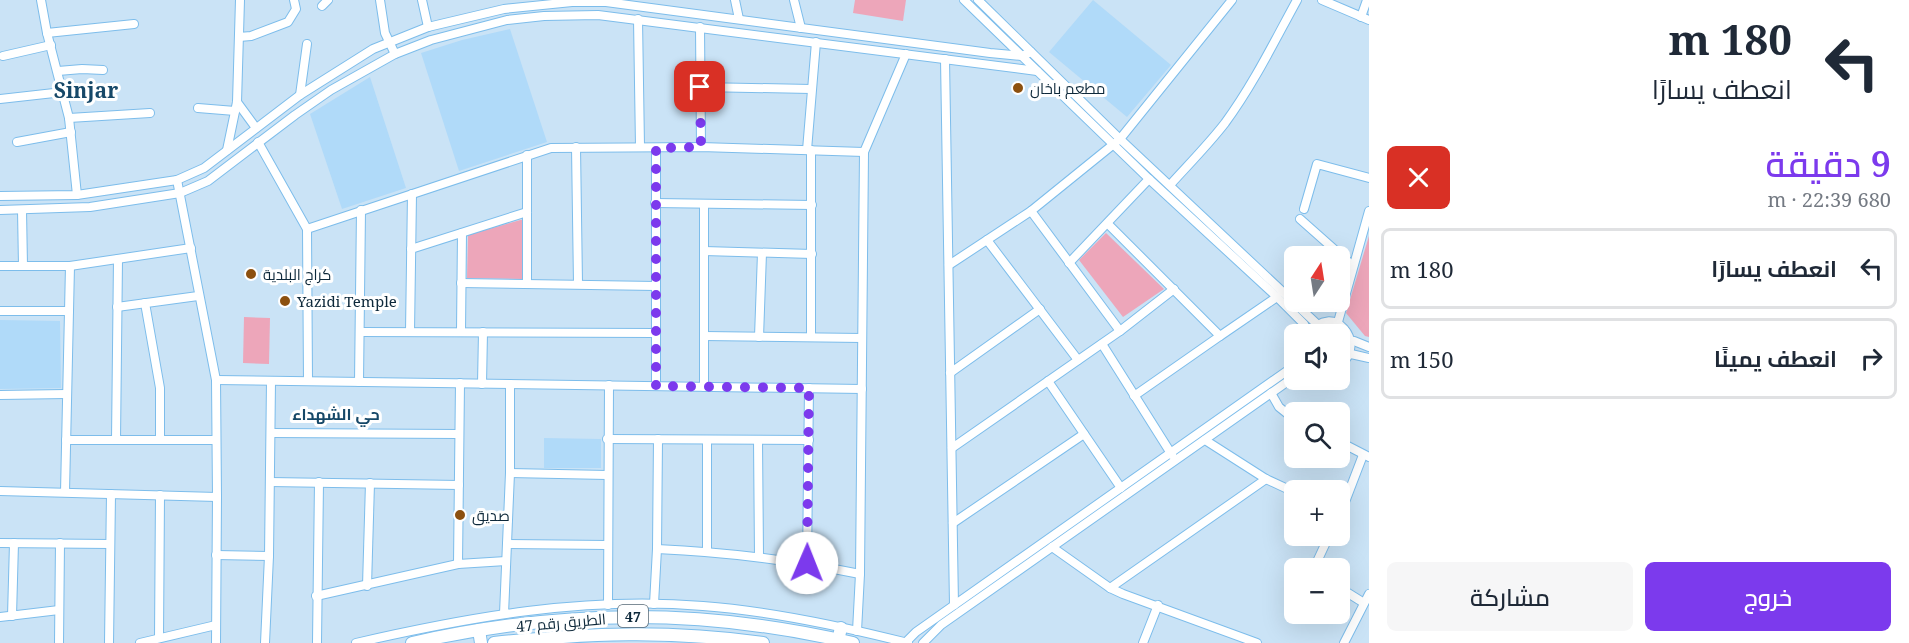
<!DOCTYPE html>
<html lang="ar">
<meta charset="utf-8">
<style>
body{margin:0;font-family:"Noto Serif",Cairo,serif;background:#f6f6f7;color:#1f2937;direction:rtl;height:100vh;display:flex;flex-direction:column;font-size:22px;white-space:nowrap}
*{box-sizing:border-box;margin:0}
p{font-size:20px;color:#747a83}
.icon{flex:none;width:33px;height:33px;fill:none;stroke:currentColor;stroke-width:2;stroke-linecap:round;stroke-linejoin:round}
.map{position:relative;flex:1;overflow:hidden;direction:ltr}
.details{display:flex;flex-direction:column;background:#fff;width:540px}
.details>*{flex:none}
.top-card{background:#fff;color:#1f2937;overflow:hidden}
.needle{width:39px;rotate:12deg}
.buttons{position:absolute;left:1284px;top:246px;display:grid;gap:12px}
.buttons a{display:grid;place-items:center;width:66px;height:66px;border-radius:9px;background:#fff;box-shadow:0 6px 24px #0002;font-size:30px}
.pin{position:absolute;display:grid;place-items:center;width:51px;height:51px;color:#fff;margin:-26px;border-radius:12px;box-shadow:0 3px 9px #0006}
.me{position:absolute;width:66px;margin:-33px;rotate:1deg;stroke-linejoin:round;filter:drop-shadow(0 0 4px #0008)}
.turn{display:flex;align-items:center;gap:21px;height:126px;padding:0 18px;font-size:27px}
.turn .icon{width:78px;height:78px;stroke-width:2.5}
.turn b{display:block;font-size:42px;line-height:51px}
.round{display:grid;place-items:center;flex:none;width:63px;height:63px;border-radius:9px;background:#f6f6f7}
.summary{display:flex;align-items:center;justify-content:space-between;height:102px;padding:0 18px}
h1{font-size:36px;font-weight:600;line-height:45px;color:#7c3aed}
.button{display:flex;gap:12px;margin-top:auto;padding:12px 18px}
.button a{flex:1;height:69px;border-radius:9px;background:#7c3aed;color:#fff;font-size:24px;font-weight:600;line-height:69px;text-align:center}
.button a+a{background:#f6f6f7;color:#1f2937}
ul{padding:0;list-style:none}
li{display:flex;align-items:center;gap:18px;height:81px;margin:0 12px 9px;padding:0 6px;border:3px solid #e0e1e3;border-radius:9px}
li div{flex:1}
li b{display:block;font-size:22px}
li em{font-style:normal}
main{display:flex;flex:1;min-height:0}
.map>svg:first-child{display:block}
</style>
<main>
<section class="details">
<div class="top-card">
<div class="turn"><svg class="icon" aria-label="left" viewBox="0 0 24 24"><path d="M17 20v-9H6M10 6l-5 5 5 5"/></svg><div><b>180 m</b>انعطف يسارًا</div></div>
</div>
<div class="summary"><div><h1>9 دقيقة</h1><p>680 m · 22:39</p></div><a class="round" style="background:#d93025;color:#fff"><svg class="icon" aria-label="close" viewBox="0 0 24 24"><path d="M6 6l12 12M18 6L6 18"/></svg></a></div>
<ul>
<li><svg class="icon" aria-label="left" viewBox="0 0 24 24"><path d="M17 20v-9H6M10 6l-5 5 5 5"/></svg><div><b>انعطف يسارًا</b></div><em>180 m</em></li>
<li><svg class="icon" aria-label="right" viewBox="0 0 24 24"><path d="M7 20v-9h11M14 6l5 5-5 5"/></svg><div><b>انعطف يمينًا</b></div><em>150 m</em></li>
</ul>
<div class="button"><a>خروج</a><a>مشاركة</a></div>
</section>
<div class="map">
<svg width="1369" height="643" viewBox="0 0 1369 643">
<rect width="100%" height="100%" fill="#cae3f6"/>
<g fill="#b0daf9">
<path d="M1093,0l78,65 -44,52 -78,-65z"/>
<path d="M510,29l37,113 -88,29 -38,-118 41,-13z"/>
<path d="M370,77l36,111 -64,21 -32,-95z"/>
<path d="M0,320l60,1 1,67 -61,1z"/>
<path d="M544,438l57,1v29h-57z"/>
</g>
<g fill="#eda6ba">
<path d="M855,0h51l-3,21 -50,-8z"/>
<path d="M524,219l-1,60 -56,-1 1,-43z"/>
<path d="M1106,233l58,56 -41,28 -44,-57z"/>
<path d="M1369,236v101l-4,-1 -19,-23z"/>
<path d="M244,317l26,1 -1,46 -26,-1z"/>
</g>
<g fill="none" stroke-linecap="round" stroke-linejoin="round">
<g stroke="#7dbdeb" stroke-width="10">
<g id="minor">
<path d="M41,0l6,33 22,85 8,77"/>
<path d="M380,0l5,33 10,21"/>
<path d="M422,0l6,27"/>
<path d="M735,0l4,19"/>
<path d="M794,0l7,28"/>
<path d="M964,0l185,179 128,118 27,27 5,10"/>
<path d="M978,0l142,139 198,186"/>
<path d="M1322,0l47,20"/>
<path d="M322,6l6,-6"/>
<path d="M1361,17l6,-17"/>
<path d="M638,19l2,128"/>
<path d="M700,27l1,120"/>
<path d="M47,33l87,-9"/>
<path d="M239,37l12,-1 37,-14 8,-13 -2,-9"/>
<path d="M3,56l48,-11"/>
<path d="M945,59l9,546"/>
<path d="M58,71l24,-2 21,1"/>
<path d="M700,87l111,2"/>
<path d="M300,95l7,-51"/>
<path d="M0,99l63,-7"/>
<path d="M237,102l19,26"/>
<path d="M198,108l37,3"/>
<path d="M69,118l81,-5"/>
<path d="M17,142l54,-10"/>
<path d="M258,142l49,87 1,152"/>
<path d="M576,147l2,137"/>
<path d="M656,148v238"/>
<path d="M227,150l10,-48 3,-102"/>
<path d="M807,150l9,-108"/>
<path d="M177,180l39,200 1,117 -1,146"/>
<path d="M1170,185c18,-20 38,-40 55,-62 28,-38 49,-81 72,-123"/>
<path d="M0,196l77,-1 100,-15 27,-12 96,-73 73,-46 55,-22 76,-18 68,-7h34l384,51 32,3 9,-4"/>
<path d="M655,203l157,2"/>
<path d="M1304,209l13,-45 52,14"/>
<path d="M0,210l90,-3 90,-14 28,-12 87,-66 36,-25 64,-36 36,-14 76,-20 37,-4 54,-1 439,56"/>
<path d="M22,210l1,56"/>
<path d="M1031,211l89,120"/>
<path d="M1300,219l53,47"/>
<path d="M1108,224l112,112 57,-39"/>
<path d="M307,229l244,-81 150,-1 163,5"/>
<path d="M987,240l91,120"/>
<path d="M411,249l116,-37"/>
<path d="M704,251l108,3"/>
<path d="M1069,263l80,-84"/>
<path d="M949,265l82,-54 89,-72 112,-139"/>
<path d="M0,266h70l121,-18"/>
<path d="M461,283l195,3"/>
<path d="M527,284v-129"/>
<path d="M145,303l15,85v52"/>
<path d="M117,307l81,-11"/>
<path d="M0,311h69"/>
<path d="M1338,322l31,-111"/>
<path d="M360,332l296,1"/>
<path d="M410,332l2,-138"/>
<path d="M461,332l1,-99"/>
<path d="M1310,334c21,-34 59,9 30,31"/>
<path d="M704,336l158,2"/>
<path d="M759,337l3,-84"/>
<path d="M811,337v-187"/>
<path d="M1354,341l15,6"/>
<path d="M1102,344l70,111"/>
<path d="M1351,354l18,4"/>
<path d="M950,373l90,-64"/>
<path d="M216,380l646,9"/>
<path d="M1048,381l73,107"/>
<path d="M359,382l2,-172"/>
<path d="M482,384l1,-52"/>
<path d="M704,387v-183"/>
<path d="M1271,393l8,14 15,12"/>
<path d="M0,395l66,-1"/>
<path d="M1134,396l86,-60"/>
<path d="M271,433l188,1"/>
<path d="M607,439l202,1"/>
<path d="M66,440h150"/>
<path d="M116,440l2,-181"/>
<path d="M707,440v111"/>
<path d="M758,440l1,116"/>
<path d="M1205,440l61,39 28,13"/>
<path d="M1340,442l29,15"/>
<path d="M952,448l168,-117 54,-42"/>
<path d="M510,473l97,2"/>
<path d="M270,482l189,3"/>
<path d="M0,491l217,6"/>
<path d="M65,492l5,-226"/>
<path d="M1340,515l23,-60"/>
<path d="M953,523l131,-89"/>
<path d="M0,543l110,1"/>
<path d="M507,544l100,1"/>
<path d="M1052,547l58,41 13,6 134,49"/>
<path d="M657,549c70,3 134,11 203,25"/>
<path d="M216,555l53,1"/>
<path d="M807,563l2,-175"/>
<path d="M458,564l2,-181"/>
<path d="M1314,568l15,-32"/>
<path d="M367,586l3,-103"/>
<path d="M1110,588l156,-109"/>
<path d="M1340,588l24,15"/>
<path d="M316,596l142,-32 48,-3"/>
<path d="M654,604l3,-55 1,-110"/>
<path d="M608,605l1,-220"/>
<path d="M504,614l6,-141v-89"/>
<path d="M12,616l2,-73"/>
<path d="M0,617l59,-7"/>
<path d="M857,631l3,-57 4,-422 42,-98"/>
<path d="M159,638l1,-143"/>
<path d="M59,643l1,-100"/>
<path d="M109,643l2,-149"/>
<path d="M140,643l76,-18"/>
<path d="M265,643l4,-87 2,-175"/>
<path d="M317,643l2,-161"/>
<path d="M356,643c113,-26 230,-47 347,-37 69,5 138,20 205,37"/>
<path d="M905,643l11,-11 378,-266"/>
<path d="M923,643l18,-18 353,-248"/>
<path d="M1143,643l15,-38"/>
<path d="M1344,643l25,-49"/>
</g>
</g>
<g stroke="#7dbdeb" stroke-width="14">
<g id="highway">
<path d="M479,630l2,13"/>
<path d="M838,640l3,-12"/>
<path d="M412,643c150,-34 291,-35 441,0"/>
<path d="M494,643c95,-10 174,-13 269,0"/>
</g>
</g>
<use href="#minor" stroke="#fff" stroke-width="8"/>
<use href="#highway" stroke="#fff" stroke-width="12"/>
</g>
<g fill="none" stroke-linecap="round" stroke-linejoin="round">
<path stroke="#7c3aed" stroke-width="10" stroke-dasharray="0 18" d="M700,87l1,60 -45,1v238l153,2 -2,175"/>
</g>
<g fill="#8c500f" stroke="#fff" stroke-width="2">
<circle cx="1018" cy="88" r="6"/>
<circle cx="251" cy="274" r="6"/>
<circle cx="285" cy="301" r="6"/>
<circle cx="460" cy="515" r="6"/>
</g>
<g text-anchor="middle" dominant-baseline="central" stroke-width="6" stroke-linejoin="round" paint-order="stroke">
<rect fill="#fff" stroke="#566875" stroke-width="1.5" x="618" y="605" width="30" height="22" rx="4.5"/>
<g font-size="14" font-weight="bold" fill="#0d283a">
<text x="633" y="616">47</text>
</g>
<g font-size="15" fill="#0d283a" stroke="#fff" text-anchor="start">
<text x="1030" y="88">مطعم باخان</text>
<text x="263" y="274">كراج البلدية</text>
<text x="297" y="301">Yazidi Temple</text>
<text x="472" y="515">صديق</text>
</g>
<g font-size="15" fill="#0d283a" stroke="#fff">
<text transform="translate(561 622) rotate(-5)">الطريق رقم 47</text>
</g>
<g font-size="16" font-weight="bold" fill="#164868" stroke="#fff">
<text x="336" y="414">حي الشهداء</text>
</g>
<g font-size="21" font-weight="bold" fill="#164868" stroke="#fff">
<text x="86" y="90">Sinjar</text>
</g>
</g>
</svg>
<div class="buttons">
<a><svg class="needle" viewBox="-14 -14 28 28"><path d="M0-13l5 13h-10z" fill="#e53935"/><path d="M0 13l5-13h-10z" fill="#747a83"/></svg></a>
<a><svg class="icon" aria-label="sound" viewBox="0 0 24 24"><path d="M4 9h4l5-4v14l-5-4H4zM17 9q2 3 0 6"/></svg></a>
<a><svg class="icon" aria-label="search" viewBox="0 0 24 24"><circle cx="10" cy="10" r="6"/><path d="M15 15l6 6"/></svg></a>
<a>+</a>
<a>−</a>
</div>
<div class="pin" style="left:700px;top:87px;background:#d93025"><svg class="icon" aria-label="arrive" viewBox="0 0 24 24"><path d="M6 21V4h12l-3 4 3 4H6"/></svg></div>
<svg class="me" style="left:807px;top:563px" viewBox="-20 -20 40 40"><circle r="19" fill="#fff"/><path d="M0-13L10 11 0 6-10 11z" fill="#7c3aed"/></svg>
</div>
</main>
